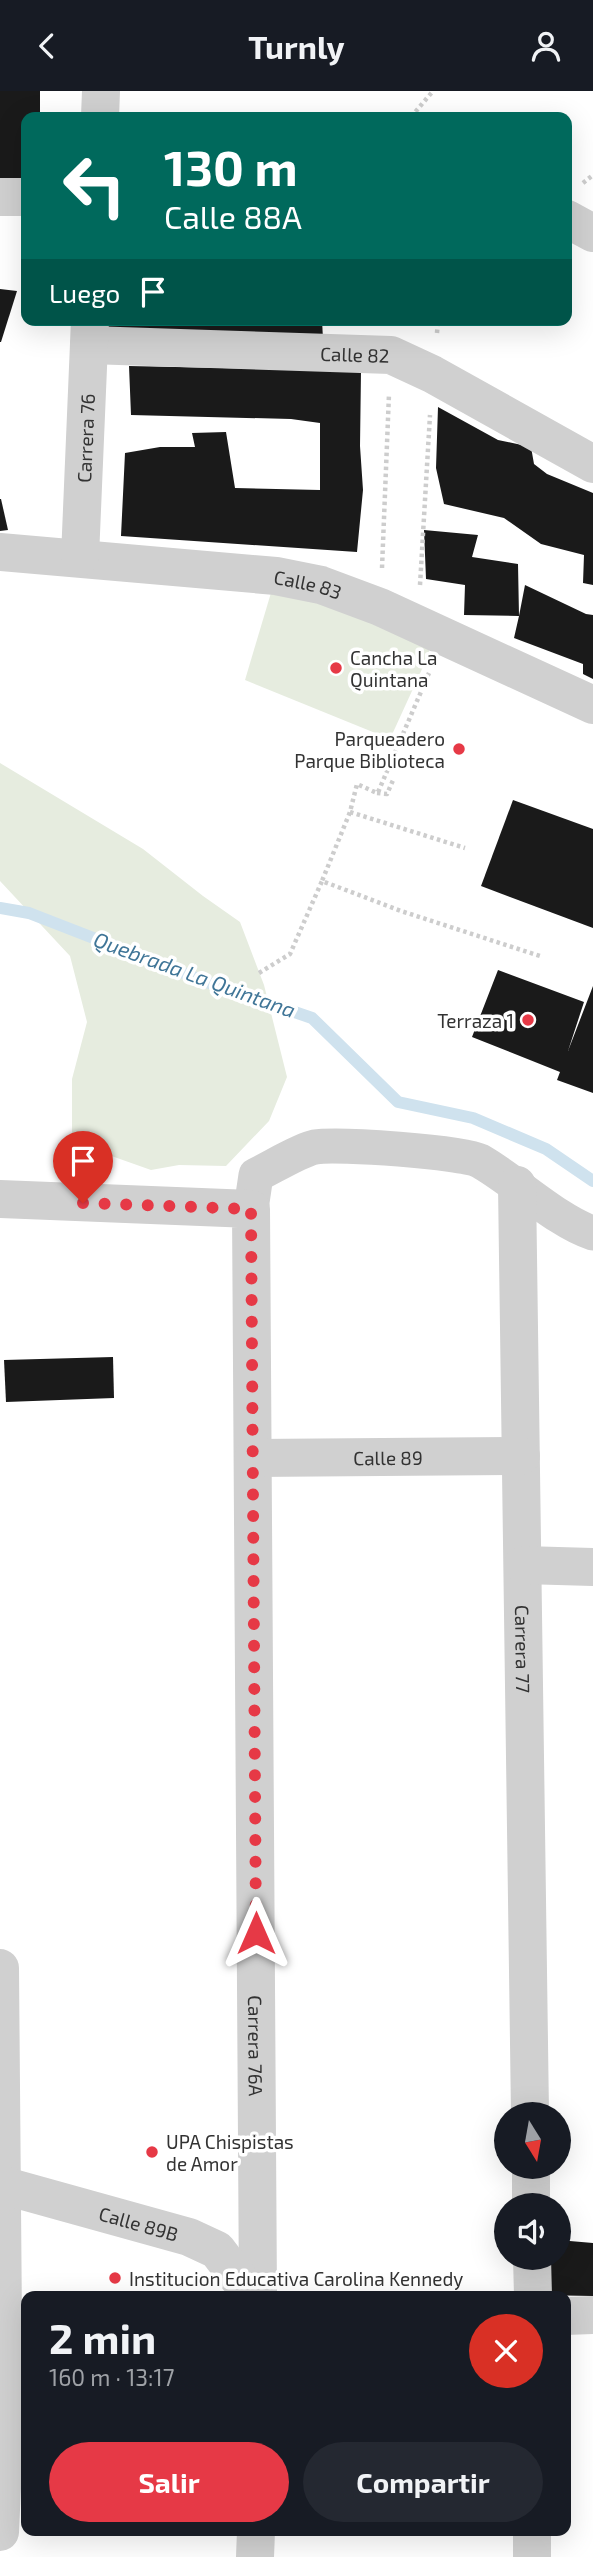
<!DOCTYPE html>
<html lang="es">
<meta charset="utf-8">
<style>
body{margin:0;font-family:"Exo 2",sans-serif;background:#242831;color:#f1f3f6;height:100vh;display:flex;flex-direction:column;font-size:26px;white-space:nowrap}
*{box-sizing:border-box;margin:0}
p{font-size:23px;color:#9ea1a6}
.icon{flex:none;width:38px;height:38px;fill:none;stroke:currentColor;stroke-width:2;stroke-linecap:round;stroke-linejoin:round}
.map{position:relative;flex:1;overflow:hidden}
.panel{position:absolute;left:21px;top:2200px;width:550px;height:245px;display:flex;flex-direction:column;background:#171b24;border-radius:14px;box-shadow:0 7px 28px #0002}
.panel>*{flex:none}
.banner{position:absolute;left:21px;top:21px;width:551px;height:214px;border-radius:14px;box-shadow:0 7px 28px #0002;background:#00695c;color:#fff;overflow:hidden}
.needle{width:46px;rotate:169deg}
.tools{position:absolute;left:494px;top:2011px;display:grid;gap:14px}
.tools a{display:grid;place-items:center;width:77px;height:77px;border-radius:50%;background:#171b24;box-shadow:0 7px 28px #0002;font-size:35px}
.pin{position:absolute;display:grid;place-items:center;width:60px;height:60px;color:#fff;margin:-72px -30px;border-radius:50% 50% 50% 0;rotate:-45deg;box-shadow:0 0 7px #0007}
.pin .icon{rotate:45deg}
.me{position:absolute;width:77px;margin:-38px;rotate:0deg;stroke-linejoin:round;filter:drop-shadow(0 0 5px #0008)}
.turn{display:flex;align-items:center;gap:24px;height:147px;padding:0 28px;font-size:32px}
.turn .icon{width:91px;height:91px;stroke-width:2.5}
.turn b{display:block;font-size:49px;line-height:60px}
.then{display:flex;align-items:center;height:66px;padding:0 28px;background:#0003;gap:14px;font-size:26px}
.round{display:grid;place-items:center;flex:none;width:74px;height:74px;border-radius:37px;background:#242831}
.head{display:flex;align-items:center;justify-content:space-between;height:119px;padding:0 28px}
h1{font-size:42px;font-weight:700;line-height:52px}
.cta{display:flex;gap:14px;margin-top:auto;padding:14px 28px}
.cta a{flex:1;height:80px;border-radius:42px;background:#e63946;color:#fff;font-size:28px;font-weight:700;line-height:80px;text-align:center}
.cta a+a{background:#242831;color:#f1f3f6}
header{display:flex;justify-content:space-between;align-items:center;height:91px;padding:0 28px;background:#171b24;font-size:32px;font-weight:700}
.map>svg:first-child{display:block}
</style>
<header><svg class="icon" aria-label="back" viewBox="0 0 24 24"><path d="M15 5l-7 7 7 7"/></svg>Turnly<svg class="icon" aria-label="person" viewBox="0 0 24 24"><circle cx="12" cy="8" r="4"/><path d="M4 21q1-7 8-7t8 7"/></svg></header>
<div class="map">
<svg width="593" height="2466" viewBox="0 0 593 2466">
<rect width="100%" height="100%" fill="#fff"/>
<g fill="#e6ecdf">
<path d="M276,485l155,67 -3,13 -38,83 -145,-59z"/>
<path d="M0,672l143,86 60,47 37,26 24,63 23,92 -18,44 -43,45 -47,-1 -28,5 -79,-28v-63l15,-57 -17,-66 -70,-75z"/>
</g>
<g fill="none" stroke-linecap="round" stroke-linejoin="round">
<path stroke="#cfe2ee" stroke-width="12" d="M0,817l29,5 175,68 108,37 86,84 75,16 73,31 47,32"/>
</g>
<g fill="#1a1a1a">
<path d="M0,0h40v26h-14v63l-26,-2z"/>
<path d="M0,198l17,2 -16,51h-1z"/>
<path d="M98,229h224l1,19 -227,-9z"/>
<path d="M129,275l232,5 -1,75 3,44 -6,62 -236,-16 4,-83 35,-6h35l-3,-14 34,-1 9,56 85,2v-67l-29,-4 -160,-4z"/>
<path d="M438,316l60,33 33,7 3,17 13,10 46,19v92l-10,-2 1,-28 -43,-11 -37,-26 -60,-14 -8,-36z"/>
<path d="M0,408h1l7,31 -8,1z"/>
<path d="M424,439l54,5 -6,22 46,7 1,52 6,-31 61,29 7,1v64l-10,-5v-10l-69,-26 5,-22 -55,-1 1,-30 -39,-6z"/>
<path d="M513,709l80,29v99l-112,-42z"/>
<path d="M498,879l86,32 -16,49 25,-65v107l-36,-13 3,-8 -88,-35z"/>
<path d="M113,1266l1,41 -108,4 -2,-42z"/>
<path d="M558,2149l35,3v53l-59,-1 5,-38h19z"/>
</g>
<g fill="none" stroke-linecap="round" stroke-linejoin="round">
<g stroke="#cdcdcd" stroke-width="4.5" stroke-dasharray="3.5 3.5" stroke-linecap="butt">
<path d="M411,26l22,-26"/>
<path d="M583,92l10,-8"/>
<path d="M437,242l1,-13"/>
<path d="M382,477l7,-174"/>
<path d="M420,494l10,-170"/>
<path d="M429,582l-50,117 -2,3 -20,-9 -7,28 -28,69 79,30 142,46"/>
<path d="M377,702l10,1 7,-16"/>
<path d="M350,721l115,36"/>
<path d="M259,882l31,-19 32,-73"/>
</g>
<path stroke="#d0d0d0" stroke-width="35" d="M251,1118l5,-34c15,-7 44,-25 59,-28 22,-4 147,5 165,14 35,20 78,61 113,72"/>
<g stroke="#d0d0d0" stroke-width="38">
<path d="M100,26l1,-26"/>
<path d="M0,106h26"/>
<path d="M567,128l26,14"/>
<path id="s1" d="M89,254l302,10 41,19 161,90"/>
<path id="s2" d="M0,461l276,24 45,9 59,22 213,98"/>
<path id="s3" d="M80,466l10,-237"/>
<path id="s4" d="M517,1094l13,929"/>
<path id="s5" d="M0,1108l251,10 7,1087"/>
<path id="s6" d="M253,1367l268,-2"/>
<path d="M523,1474l70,2"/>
<path d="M0,1877l4,475 -4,89"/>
<path d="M531,2076v38"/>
<path id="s7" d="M2,2094l187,52 28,13 35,46"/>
<path d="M532,2166l1,39"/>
<path d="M565,2225l28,-1"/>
<path d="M255,2466l1,-26"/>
<path d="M532,2466v-26"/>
</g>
</g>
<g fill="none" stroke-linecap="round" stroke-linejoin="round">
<path stroke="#e63946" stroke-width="12" stroke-dasharray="0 21.6" d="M83,1112l168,6 5,724"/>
</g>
<g fill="#e63946" stroke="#fff" stroke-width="2.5">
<circle cx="336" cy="577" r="7"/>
<circle cx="459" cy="658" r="7"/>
<circle cx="528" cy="929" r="7"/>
<circle cx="152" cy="2061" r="7"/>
<circle cx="115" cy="2187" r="7"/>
</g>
<g text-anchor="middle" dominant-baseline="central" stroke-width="7" stroke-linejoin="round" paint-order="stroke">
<g font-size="19" fill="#333" stroke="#fff">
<text stroke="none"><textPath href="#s1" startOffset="266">Calle 82</textPath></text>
<text stroke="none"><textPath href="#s3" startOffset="119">Carrera 76</textPath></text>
<text stroke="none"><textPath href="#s2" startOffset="310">Calle 83</textPath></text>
<text stroke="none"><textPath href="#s6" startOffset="135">Calle 89</textPath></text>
<text stroke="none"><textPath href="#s4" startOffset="464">Carrera 77</textPath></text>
<text stroke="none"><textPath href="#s5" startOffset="1088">Carrera 76A</textPath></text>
<text stroke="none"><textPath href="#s7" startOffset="142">Calle 89B</textPath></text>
</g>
<g font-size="19" fill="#333" stroke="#fff" text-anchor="start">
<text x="350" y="566">Cancha La<tspan x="350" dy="22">Quintana</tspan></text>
<text x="445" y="647" text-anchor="end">Parqueadero<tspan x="445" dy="22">Parque Biblioteca</tspan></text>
<text x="514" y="929" text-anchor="end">Terraza 1</text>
<text x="166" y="2050">UPA Chispistas<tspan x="166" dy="22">de Amor</tspan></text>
<text x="129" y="2187">Institucion Educativa Carolina Kennedy</text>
</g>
<g font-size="21" font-style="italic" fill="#3f7597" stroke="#fff">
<text transform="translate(195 883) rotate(20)">Quebrada La Quintana</text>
</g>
</g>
</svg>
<div class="tools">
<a><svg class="needle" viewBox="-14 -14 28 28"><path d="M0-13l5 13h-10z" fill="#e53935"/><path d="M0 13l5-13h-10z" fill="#9ea1a6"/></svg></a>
<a><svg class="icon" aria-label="sound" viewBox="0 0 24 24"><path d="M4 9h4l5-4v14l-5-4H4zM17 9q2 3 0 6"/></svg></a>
</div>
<div class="pin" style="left:83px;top:1112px;background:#d93025"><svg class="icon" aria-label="arrive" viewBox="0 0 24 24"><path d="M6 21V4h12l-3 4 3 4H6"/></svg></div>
<svg class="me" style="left:256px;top:1842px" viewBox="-20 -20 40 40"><path d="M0-17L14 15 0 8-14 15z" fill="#e63946" stroke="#fff" stroke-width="4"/></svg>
<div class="banner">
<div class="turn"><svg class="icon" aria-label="left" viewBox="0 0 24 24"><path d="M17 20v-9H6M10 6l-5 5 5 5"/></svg><div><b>130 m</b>Calle 88A</div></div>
<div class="then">Luego<svg class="icon" aria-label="arrive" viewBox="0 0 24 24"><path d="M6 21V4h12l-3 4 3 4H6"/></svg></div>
</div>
<section class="panel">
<div class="head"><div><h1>2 min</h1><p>160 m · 13:17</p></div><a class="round" style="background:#d93025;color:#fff"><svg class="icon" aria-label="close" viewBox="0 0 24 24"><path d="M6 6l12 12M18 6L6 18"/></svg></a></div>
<div class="cta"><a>Salir</a><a>Compartir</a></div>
</section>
</div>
